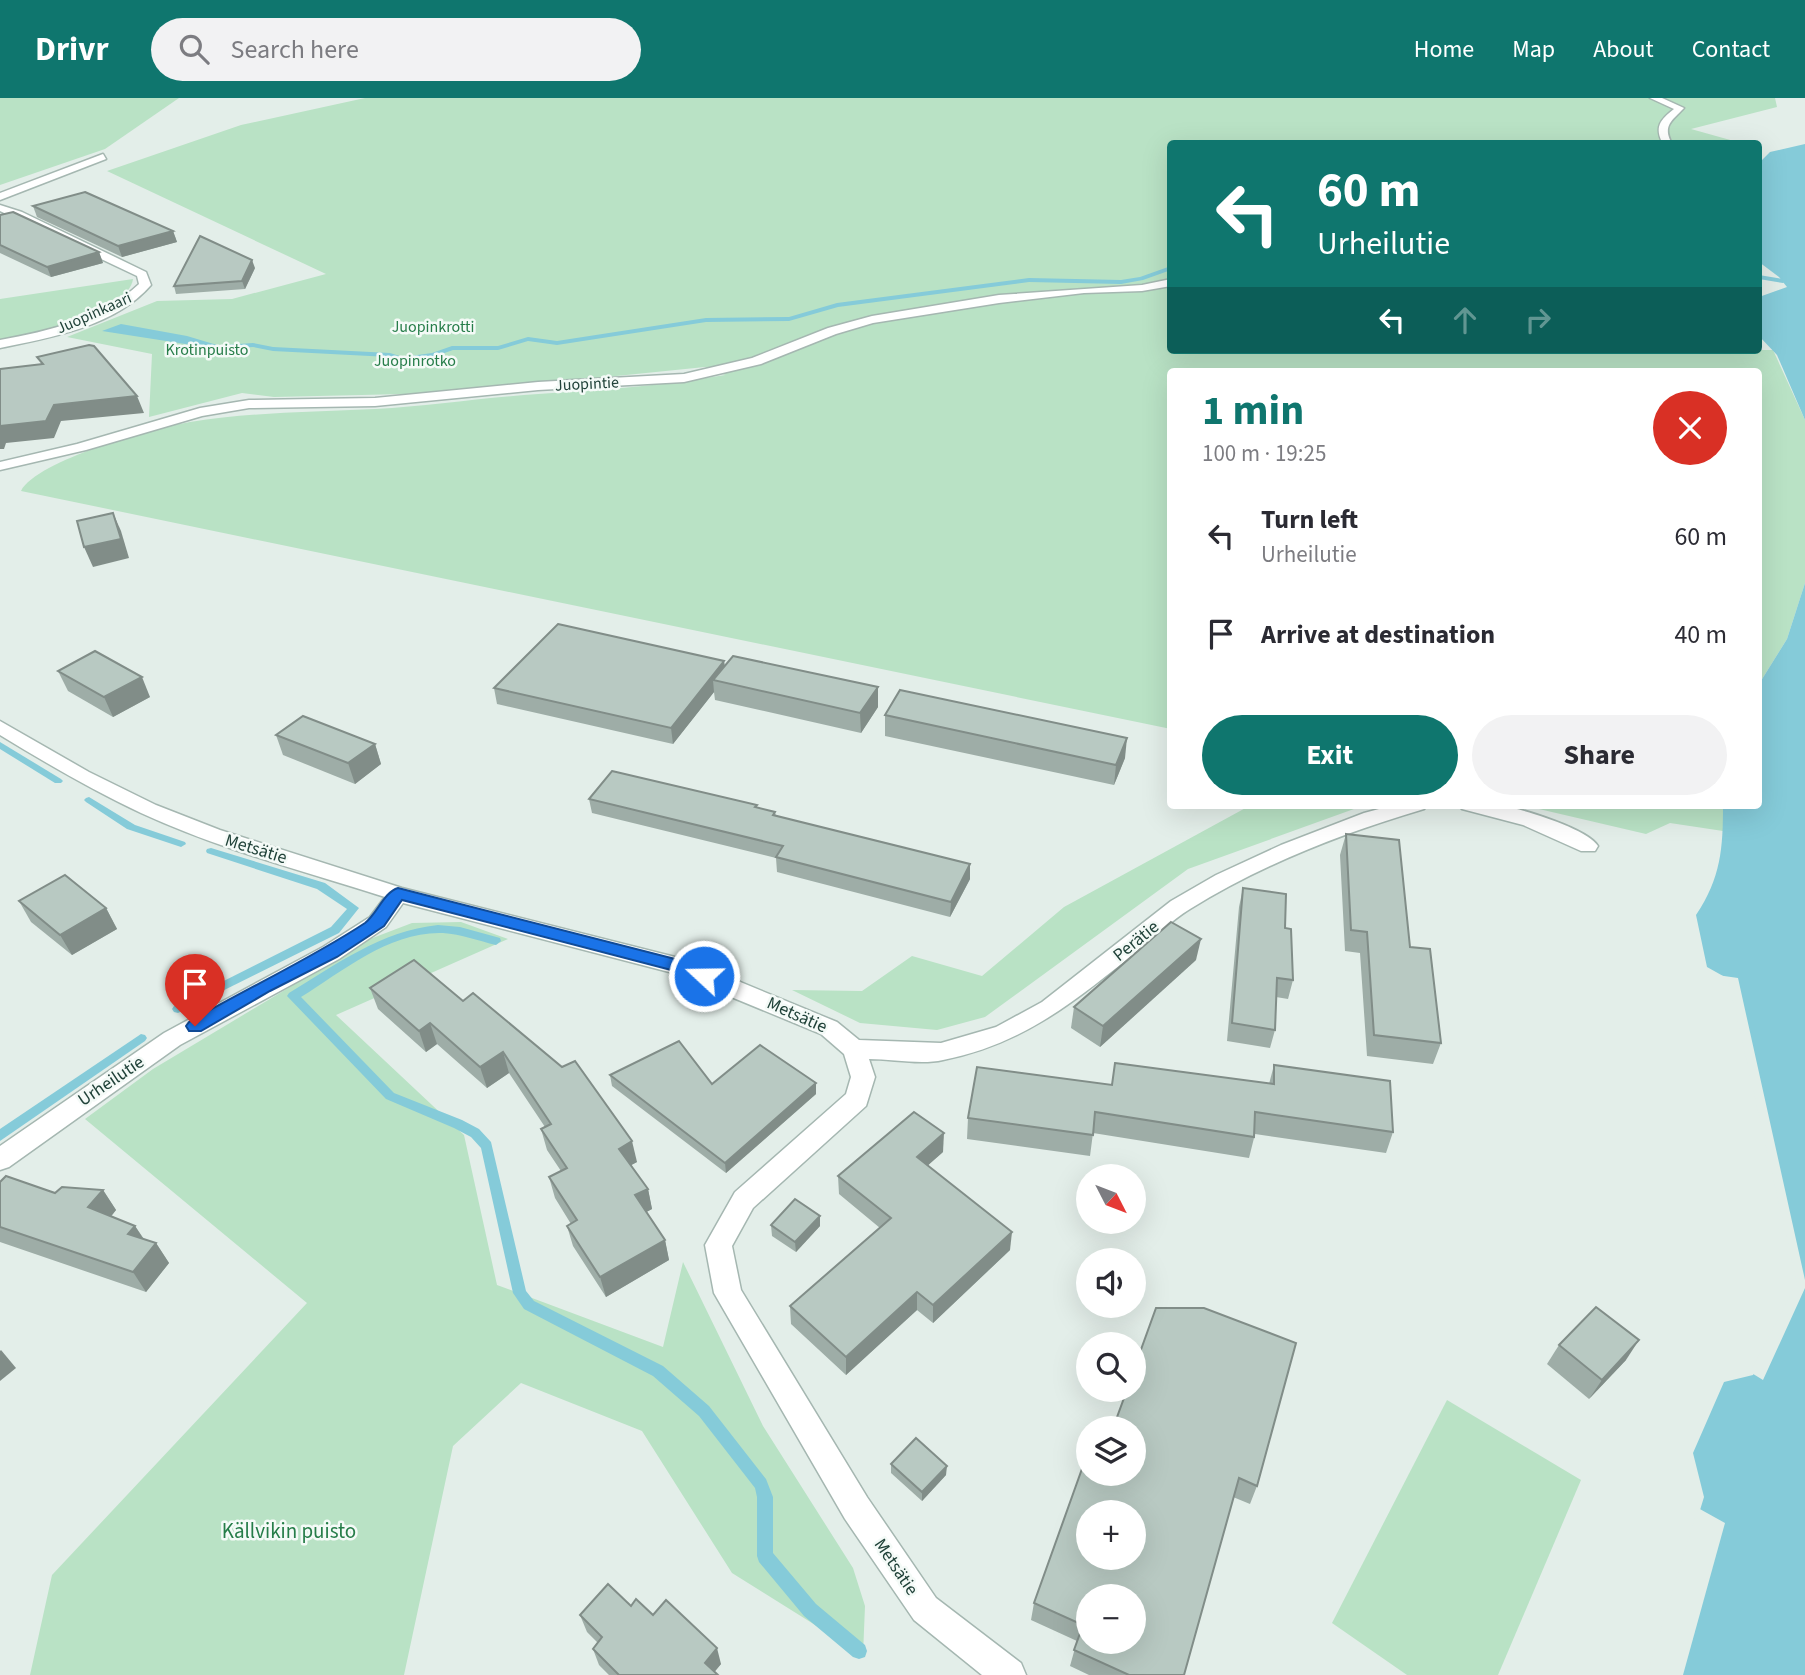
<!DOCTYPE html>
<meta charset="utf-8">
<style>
body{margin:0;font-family:"Source Sans 3",sans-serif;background:#f2f2f3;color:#2b2b33;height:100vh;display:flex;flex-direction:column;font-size:26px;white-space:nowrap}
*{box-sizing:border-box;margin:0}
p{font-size:23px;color:#7c7c81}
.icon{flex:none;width:38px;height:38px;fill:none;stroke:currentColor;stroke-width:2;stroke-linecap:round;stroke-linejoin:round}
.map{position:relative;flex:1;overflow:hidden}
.details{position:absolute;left:1167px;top:270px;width:595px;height:441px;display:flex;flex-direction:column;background:#fff;border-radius:7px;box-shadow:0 7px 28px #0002}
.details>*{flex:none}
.hud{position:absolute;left:1167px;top:42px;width:595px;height:214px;border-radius:7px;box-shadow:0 7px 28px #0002;background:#0f766e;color:#fff;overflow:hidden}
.needle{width:46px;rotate:132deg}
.buttons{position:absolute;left:1076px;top:1066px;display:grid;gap:14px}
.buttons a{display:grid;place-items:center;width:70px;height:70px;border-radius:50%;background:#fff;box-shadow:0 7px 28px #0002;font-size:35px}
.pin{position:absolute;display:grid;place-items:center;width:60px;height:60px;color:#fff;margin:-72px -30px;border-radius:50% 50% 50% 0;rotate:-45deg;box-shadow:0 0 7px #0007}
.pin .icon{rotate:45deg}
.me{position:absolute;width:77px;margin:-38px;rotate:291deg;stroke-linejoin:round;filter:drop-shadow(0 0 5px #0008)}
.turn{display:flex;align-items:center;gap:24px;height:147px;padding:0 35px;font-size:32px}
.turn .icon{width:91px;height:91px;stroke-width:2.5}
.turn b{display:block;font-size:49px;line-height:60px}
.lanes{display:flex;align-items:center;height:66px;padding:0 35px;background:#0003;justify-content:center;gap:35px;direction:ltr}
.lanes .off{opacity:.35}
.round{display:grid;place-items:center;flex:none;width:74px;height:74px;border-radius:37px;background:#f2f2f3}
.head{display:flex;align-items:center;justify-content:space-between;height:119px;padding:0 35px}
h1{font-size:42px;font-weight:700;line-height:52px;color:#0f766e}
.action{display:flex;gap:14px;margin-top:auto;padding:14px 35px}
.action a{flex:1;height:80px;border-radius:42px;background:#0f766e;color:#fff;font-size:28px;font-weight:700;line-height:80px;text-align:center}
.action a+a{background:#f2f2f3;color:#2b2b33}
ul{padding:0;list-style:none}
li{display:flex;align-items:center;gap:21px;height:98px;padding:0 35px}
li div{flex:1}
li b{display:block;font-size:26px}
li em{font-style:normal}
header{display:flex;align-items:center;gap:42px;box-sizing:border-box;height:98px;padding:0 35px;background:#0f766e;color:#fff}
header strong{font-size:33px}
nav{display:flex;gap:38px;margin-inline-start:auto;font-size:24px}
.search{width:490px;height:63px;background:#f2f2f3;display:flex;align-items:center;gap:18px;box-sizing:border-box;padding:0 24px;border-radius:38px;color:#7c7c81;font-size:26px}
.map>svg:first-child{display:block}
</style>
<header>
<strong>Drivr</strong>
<div class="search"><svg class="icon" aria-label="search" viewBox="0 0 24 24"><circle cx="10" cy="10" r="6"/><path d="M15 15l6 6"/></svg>Search here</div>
<nav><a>Home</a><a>Map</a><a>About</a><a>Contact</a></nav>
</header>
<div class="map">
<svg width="1805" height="1577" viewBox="0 0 1805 1577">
<rect width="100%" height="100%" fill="#e3eee9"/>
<g fill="#b9e2c5">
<path d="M0,0h179l-74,51 -105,36z"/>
<path d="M365,0h1410l2,9 -86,22 50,14 -570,1v206h602l32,70v163l-18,56 -28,45v-313h-588v358l-1150,-238c16,-31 133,-63 169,-69 61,-10 123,-10 185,-13 50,-3 99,-10 149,-14 67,-5 134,-8 201,-20l-20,-8 -257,26 -174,4 -32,-4 -93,24 3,-63 -85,-17 90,-36 75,-2 94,-25 -219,-103 134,-46z"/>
<path d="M133,181c-4,33 -104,57 -133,61v-41z"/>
<path d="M1251,707h114l-177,64 -203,148 -48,13 -77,-7 -68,-33 70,1 50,-35 70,20 82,-69z"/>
<path d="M1522,707h201v26l-53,-8 -24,11z"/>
<path d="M461,824l47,17 -172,76 128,120 33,150 166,62 20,-85 80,164 90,142 12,38 -2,49 -131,-82 -90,-142 -121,-48 -68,63 -49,229h-374l22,-100 255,-272 -222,-184 68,-50 217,-130 42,-16z"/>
<path d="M1447,1302l134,80 -83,195h-91l-75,-52z"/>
</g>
<g fill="#85cbd9">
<path d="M1805,46v276l-28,-65 -18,-19v-39l28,-10 -8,-10 -20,-15v-99l11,-11z"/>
<path d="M121,226l66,12 30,9 -6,3 -109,-17z"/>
<path d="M1805,485v1092h-155l54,-178 -11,-44 31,-71 29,-7 47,-92 -68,-302 -25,-14 -11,-52c25,-37 27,-67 27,-110h36v-121l28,-45z"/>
</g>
<g fill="#e3eee9">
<path d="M1717,877l21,3 67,302v8l-42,92 -13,-8 47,-89 -68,-300z"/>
<path d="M1698,1410l27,15 -42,152h-36z"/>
</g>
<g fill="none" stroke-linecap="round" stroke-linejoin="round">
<g fill="#85cbd9" fill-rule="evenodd">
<path d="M1171,168v4l-28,10 -22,4 -92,-2 -191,25 -49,14 -83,1 -149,23 -29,-4 -30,9h-45l-20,7 -30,4 -14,-4 -116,-6 -20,-4 -29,2 -3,-2 3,-2 29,-2 20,4 117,6 13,4 29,-4 20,-7h46l30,-9 29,4 149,-23 83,-1 48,-14 192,-25 92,2 19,-3z"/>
<path d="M1759,177l24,4 3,2 -3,2 -24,-4z"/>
<path d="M0,644l61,37 2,2 -2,2h-6l-55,-34z"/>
<path d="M89,699l46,28 50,17 1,2 -5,3 -54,-18 -41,-27 -2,-2 2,-2z"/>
<path d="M211,750l114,35 34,25 -20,25 -161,80 -4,-1 -2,-3 2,-3 157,-79 16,-18 -30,-20 -110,-36 -1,-2 1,-2z"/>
<path d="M438,827l22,2 40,11 1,3 -5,4c-17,-4 -35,-11 -53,-12 -53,-2 -100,38 -142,64l93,96 68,27 17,9 12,13 35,149 8,10 129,65 46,40 57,73 7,18v56l43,51 49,41 2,6 -2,6 -6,2 -6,-2 -49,-41 -45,-54 -2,-6v-59l-2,-9 -56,-72 -46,-40 -129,-67 -11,-16 -32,-145 -10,-11 -17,-9 -68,-29 -99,-103 2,-3c48,-29 92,-62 149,-68z"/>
<path d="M141,936l4,1 2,3 -2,3 -145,100v-12z"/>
</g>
<g stroke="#a5b7b1" stroke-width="3">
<g id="minor">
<path d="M1650,0h12l22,10c-12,13 -22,17 -12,36h-9c-9,-17 -3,-24 11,-35z"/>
<path d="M103,56l3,5 -106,41v-7z"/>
<path d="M0,107l22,7 124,60 5,13c-35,41 -101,53 -151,63v-8c49,-9 102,-21 139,-56l-2,-8 -137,-65z"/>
<path d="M1171,181v7l-29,5 -58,2 -85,10 -126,20 -37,11 -75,30 -77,18 -146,8 -163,16 -126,2 -47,8 -116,34 -86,20v-8l77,-18 123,-36 49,-8 126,-2 163,-16 146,-8 68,-16 76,-30 44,-12 127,-21 143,-10z"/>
<path d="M0,623l89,51 67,33 64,25 182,58 285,72 150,62 22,18 82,3 55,-16 46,-25 129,-101 45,-26 65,-30 83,-32 30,-8h33l-3,4c-81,24 -162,55 -234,100 -18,11 -34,27 -50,40 -63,50 -115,95 -197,111 -22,5 -51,-1 -74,-1l6,18 -9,29 -113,102 -21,38 9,44 126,207 69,101 85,65 5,12h-44l-68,-55 -69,-101 -131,-226 -9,-48 30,-53 111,-98 5,-17 -7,-23 -23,-20 -148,-61 -270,-70 -17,24 -47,32 -159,86 -171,122 -9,3v-24l164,-113 159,-86 47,-30 15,-20c-82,-26 -166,-48 -244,-84 -49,-23 -95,-50 -141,-78z"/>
<path d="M1459,707c14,0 30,-2 44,1 20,3 85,23 95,40l-3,5h-14l-58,-26 -61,-16z"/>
</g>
</g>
<use href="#minor" fill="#fff" fill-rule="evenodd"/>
</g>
<g fill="#9eada7">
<path d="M33,108l140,25 4,11 -55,15 -85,-40z"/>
<path d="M0,117l99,37 4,11 -52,14 -51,-24z"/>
<path d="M255,170l-10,21 -69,5 -2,-8z"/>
<path d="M724,563l1,6 153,20v20l-17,26 -146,-33 -1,-8 -41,52 -176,-40 -3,-16z"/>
<path d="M58,573l92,26 -37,20 -45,-26z"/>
<path d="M885,617l240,43 -11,27 -229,-49z"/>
<path d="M276,637l99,9 6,20 -26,20 -72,-29z"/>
<path d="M589,701l168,8 18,5 1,4 194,48v15l-20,38 -173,-45 -1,-14 -184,-45z"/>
<path d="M1346,736l64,113 31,96 -8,21 -66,-8 -7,-103 -15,-2 -5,-96z"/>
<path d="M1243,790l42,40 8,52 -5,19 -12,-2 -1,33 -5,18 -43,-7 12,-134z"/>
<path d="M19,803l87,7 11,21 -45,26 -41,-33z"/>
<path d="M414,862l223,202 -6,3 17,24 4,20 -6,3 19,28 4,20 -63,37 -33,-51 -6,-20 4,-2 -16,-26 -6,-21 12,-6 -14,-21 -6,-21 4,-2 -36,-54 -22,15 -50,-44 -11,8 -48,-43 -8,-21z"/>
<path d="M1196,862l-96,87 -29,-19 3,-21z"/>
<path d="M1274,967l119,67 -7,21 -131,-19 -6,24 -156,-25 -3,23 -123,-17 1,-21 301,-34z"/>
<path d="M610,977l102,9 104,10 -90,79 -114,-87z"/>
<path d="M943,1054l-15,13 82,85 -77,73 -16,-13 -71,65 -55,-51 -1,-18 90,-78 -41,-34 -1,-18z"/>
<path d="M0,1084l55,11 48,-3 13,20 -5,6 24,10 9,13 12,4 13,20 -23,29 -146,-50z"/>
<path d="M820,1118v10l-24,26 -24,-16 -1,-11z"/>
<path d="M1559,1247l67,15 -37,39 -42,-35z"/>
<path d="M1134,1330l123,58 -7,18 -17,-7 -49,178h-95l-19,-9 7,-25 -46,-21 3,-17z"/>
<path d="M891,1366l55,11 -24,26 -31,-28z"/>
<path d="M631,1508l22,9 68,49 -7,8 4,3h-109l-10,-10 -6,-16 5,-6 -11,-11 -7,-17z"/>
</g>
<g fill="#818d88">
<path d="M173,133l4,11 -55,15 -4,-11z"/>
<path d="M99,154l4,11 -52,14 -4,-10z"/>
<path d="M252,162l3,8 -10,21 -3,-8z"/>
<path d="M137,298l7,17 -83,8 -7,17 -48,5 -2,6h-4v-23l54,-21z"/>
<path d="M113,415l8,18 8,27 -36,9 -9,-20z"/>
<path d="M724,563l2,16 -13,3 1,12 -41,52 -2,-16z"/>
<path d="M142,579l8,20 -37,20 -9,-20z"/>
<path d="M878,589v20l-17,26 -1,-20z"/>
<path d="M1127,640l-2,20 -11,27 2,-20z"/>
<path d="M375,646l6,20 -26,20 -7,-21z"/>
<path d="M970,766v15l-20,38 1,-15z"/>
<path d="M106,810l11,21 -45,26 -12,-20z"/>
<path d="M1201,841l-5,21 -96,87 3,-21z"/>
<path d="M430,925l7,21 -11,8 -7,-21z"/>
<path d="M503,954l6,21 -22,15 -7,-21z"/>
<path d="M816,985v11l-90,79 -1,-10z"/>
<path d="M944,1035l-1,19 -26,23v-18z"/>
<path d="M632,1043l5,21 -13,7 -5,-20z"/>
<path d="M648,1091l4,20 -13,7 -4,-21z"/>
<path d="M103,1092l13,20 -14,18 -14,-21z"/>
<path d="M820,1118v10l-24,26 -1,-10z"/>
<path d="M135,1128l13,20 -20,-12z"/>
<path d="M1012,1134l-2,18 -77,73v-18z"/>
<path d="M665,1142l4,20 -63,37 -6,-20z"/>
<path d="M156,1145l13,20 -23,29 -13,-20z"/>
<path d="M917,1194v18l-71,65v-18z"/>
<path d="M1639,1242l-13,20 -37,39 13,-19z"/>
<path d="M1,1252l15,18 -16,13v-30z"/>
<path d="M947,1368l-1,9 -24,26v-9z"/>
<path d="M717,1550l4,16 -9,11 -7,-12z"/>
</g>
<g fill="#b8c9c2" stroke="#818d88" stroke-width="2" fill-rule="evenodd">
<path d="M85,94l88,39 -55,15 -85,-40z"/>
<path d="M13,114l86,40 -52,15 -47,-22v-30z"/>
<path d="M200,138l52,24 -10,21 -68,5z"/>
<path d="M89,247l5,1 43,50 -83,9 -8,16 -46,5v-57l43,-5 -6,-7z"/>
<path d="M113,415l8,26 -37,8 -7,-26z"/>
<path d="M558,526l166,37 -53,67 -177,-40z"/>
<path d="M95,553l47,26 -38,20 -46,-26z"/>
<path d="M733,558l145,31 -18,26 -147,-33z"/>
<path d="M900,592l227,48 -11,27 -231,-50z"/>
<path d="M303,618l72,28 -27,19 -72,-28z"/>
<path d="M612,673l145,34 -2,2 20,5 -2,3 197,49 -19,38 -175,-45 7,-11 -194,-47z"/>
<path d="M1346,736l53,6 11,107 20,2 11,94 -67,-8 -7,-103 -16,-2z"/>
<path d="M65,777l41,33 -46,27 -41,-34z"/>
<path d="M1243,790l43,6 -1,34 6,1 2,51 -16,-2 -2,52 -43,-7z"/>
<path d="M1171,824l30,17 -98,87 -29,-19z"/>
<path d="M414,862l49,41 10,-8 89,74 13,-6 57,80 -13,8 29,40 -13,6 30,45 -65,37 -33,-51 10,-6 -28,-43 18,-9 -26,-39 10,-5 -48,-72 -23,15 -50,-44 -11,8 -49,-43z"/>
<path d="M679,943l33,43 48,-39 56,38 -91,80 -115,-88z"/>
<path d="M1115,965l159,21v-19l116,16 3,51 -138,-20 -1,25 -159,-25 -2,23 -125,-17 9,-51 135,18z"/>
<path d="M914,1014l30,21 -27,24 95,75 -79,73 -16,-13 -71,65 -56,-51 101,-88 -53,-42z"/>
<path d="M6,1078l49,17 7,-6 41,3 -15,17 47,19 -7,8 28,9 -23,29 -133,-45v-45z"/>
<path d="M795,1101l25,17 -25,26 -24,-17z"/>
<path d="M1596,1209l43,33 -37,40 -43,-35z"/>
<path d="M1156,1210h48l92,35 -39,143 -18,-8 -55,197h-55l-55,-25 9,-25 -49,-22 54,-151v22h46v-46h-21l14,-38h7v-21zM1088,1414h46v46h-46zM1088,1498h46v46h-46z"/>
<path d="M916,1340l31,28 -25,26 -31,-28z"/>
<path d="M608,1486l23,22 5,-7 17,16 13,-15 51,48 -12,15 13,12h-99l-26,-26 9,-12 -22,-22z"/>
</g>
<path fill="#1a73e8" stroke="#114b97" stroke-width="2" d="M398,790l281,72 31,12 3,4 -9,6 -29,-11 -273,-71 -18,26 -47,31 -67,34 -69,40h-12l-3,-5 3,-4c58,-34 120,-62 176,-99 12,-9 19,-31 33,-35z"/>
<g text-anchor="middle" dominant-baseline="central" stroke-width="5" stroke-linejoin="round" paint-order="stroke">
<g font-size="16" fill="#204239" stroke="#f4faf7">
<text transform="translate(94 215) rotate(-24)">Juopinkaari</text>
<text transform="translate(587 286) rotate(-3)">Juopintie</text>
</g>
<g font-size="16" fill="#267d49" stroke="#f4faf7">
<text x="433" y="229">Juopinkrotti</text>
<text x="207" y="252">Krotinpuisto</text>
<text x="415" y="263">Juopinrotko</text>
</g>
<g font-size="18" fill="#204239" stroke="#f4faf7">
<text transform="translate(256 751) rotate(17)">Metsätie</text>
<text transform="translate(1136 843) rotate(-39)">Perätie</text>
<text transform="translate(797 917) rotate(24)">Metsätie</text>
<text transform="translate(111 983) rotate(-34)">Urheilutie</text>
<text transform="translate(896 1469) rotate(56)">Metsätie</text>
</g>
<g font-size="21" fill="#267d49" stroke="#f4faf7">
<text x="289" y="1433">Källvikin puisto</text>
</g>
</g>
</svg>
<div class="buttons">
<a><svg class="needle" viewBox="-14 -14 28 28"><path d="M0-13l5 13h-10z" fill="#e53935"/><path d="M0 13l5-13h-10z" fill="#7c7c81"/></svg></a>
<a><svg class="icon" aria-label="sound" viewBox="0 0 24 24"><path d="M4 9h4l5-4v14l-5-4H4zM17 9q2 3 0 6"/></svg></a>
<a><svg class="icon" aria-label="search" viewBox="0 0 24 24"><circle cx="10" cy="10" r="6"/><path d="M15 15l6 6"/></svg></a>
<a><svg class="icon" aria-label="layers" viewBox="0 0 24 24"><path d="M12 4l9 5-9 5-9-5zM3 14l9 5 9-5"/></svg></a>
<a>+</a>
<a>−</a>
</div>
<div class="pin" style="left:195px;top:928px;background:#d93025"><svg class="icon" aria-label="arrive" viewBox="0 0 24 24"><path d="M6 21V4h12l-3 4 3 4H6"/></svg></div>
<svg class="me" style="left:704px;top:878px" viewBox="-20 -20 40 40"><circle r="17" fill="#1a73e8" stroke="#fff" stroke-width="3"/><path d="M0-11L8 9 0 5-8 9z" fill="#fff"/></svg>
<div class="hud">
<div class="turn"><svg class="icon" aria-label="left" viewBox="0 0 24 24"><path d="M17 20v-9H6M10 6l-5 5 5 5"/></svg><div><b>60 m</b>Urheilutie</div></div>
<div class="lanes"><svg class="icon" aria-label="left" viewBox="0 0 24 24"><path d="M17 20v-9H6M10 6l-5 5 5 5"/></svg><svg class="icon off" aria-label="ahead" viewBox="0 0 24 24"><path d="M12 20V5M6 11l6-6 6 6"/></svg><svg class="icon off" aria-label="right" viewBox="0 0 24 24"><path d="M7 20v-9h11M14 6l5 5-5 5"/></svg></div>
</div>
<section class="details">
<div class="head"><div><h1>1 min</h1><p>100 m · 19:25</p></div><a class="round" style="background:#d93025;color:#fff"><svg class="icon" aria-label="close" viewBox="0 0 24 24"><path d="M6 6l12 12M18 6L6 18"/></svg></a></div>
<ul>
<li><svg class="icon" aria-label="left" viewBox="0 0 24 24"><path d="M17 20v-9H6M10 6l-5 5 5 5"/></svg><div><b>Turn left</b><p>Urheilutie</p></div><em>60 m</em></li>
<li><svg class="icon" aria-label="arrive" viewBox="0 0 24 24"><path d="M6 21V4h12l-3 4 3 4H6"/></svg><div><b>Arrive at destination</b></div><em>40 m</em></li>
</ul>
<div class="action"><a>Exit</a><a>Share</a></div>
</section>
</div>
